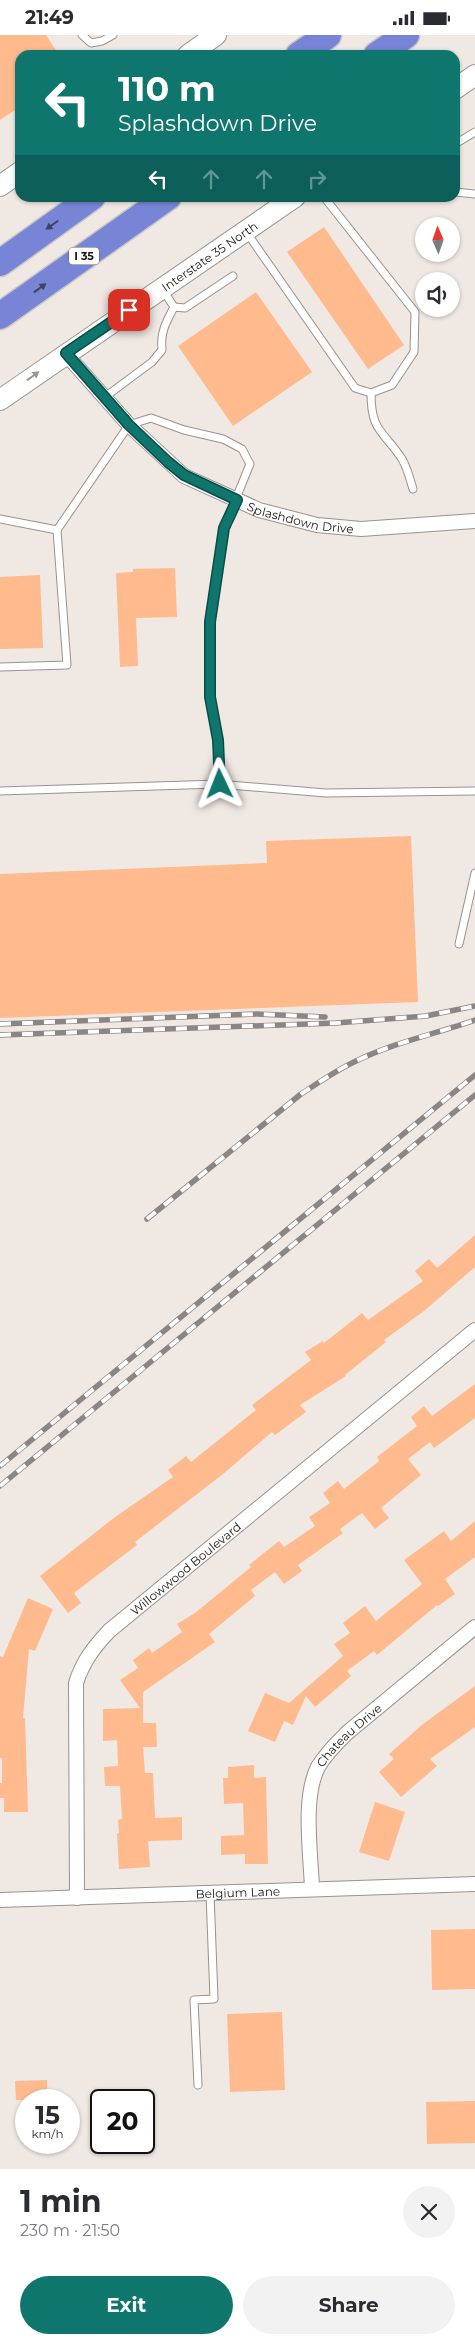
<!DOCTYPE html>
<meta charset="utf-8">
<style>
body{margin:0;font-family:Montserrat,sans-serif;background:#f2f2f3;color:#2b2b33;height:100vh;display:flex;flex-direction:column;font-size:19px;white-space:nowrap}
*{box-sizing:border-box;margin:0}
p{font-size:16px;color:#7c7c81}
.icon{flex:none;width:28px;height:28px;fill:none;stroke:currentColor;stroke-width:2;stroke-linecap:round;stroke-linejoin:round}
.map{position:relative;height:2134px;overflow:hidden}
.side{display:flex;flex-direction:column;background:#fff;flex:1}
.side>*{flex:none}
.top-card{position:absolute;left:15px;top:15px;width:445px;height:152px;border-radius:15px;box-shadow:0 1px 4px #0004;background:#0f766e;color:#fff;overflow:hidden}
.needle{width:32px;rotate:358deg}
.controls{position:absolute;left:415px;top:182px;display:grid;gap:10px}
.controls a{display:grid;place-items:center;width:45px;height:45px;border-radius:50%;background:#fff;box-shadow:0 1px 4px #0004;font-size:25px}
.speed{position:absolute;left:15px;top:2054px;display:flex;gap:10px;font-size:25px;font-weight:700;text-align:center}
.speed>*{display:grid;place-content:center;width:65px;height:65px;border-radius:50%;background:#fff;box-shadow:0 1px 4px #0004;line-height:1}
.speed small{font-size:12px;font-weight:400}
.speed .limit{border:2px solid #111;border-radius:8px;background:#fff;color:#111}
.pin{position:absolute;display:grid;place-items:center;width:42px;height:42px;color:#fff;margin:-21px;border-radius:10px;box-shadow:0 2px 8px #0006}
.me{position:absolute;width:55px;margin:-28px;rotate:358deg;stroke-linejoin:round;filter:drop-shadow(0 0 4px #0008)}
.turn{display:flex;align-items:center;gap:18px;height:105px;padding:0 20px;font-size:22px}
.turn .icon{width:65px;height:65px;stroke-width:2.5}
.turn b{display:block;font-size:35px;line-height:42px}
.lanes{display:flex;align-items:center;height:48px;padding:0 20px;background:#0003;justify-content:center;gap:25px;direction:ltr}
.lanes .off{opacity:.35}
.round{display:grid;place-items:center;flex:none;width:52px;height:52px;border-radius:26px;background:#f2f2f3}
.summary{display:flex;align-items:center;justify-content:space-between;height:85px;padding:0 20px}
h1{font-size:30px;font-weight:700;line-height:38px}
.action{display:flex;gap:10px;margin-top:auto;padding:10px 20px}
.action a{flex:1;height:58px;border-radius:30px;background:#0f766e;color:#fff;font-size:20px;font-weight:700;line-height:58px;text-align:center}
.action a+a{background:#f2f2f3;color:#2b2b33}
.status{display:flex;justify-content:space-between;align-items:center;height:35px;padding:0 25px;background:#fff;direction:ltr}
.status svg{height:14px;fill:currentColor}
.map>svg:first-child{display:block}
</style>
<div class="status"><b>21:49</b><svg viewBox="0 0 49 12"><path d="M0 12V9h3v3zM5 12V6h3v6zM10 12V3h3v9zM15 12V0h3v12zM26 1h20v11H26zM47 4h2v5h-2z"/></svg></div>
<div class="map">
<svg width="475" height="2134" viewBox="0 0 475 2134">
<rect width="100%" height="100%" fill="#f0e8e3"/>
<g fill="#ffbb8d">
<path d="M0,0h46l13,20h-39v52l-20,13z"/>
<path d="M324,192l80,118 -36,24 -81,-117z"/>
<path d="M256,257l56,80 -79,54 -55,-80z"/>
<path d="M175,533l2,49 -41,1 2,48 -18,1 -4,-94 17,-1v-3z"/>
<path d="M40,540l3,73 -43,1v-72z"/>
<path d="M411,801l7,166 -418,16v-144l267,-11 -1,-22z"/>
<path d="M475,1200v32l-51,44 -40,29 2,2 -41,33 1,1 -46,29 6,7 -31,23 -3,-3 -49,42 -88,68 2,3 -63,48 7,10 -13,10 -28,-37 75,-59 58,-40 -5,-7 18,-14 5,6 65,-52 -4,-5 59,-45 -6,-8 18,-11 1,2 38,-30 6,7 55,-39 -8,-10 14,-12 8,9z"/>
<path d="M475,1349v34l-41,30 -4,-6 -22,17 13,16 -40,33 8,10 -14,11 -13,-16 -22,16 3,4 -45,32 4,6 -18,13 -9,-12 -24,18 4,6 -46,38 6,8 -72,50v31h13l1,24h-14l2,26h8l2,45 27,-1v23l-34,1 2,26 -31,2 -2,-35 2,-1 -1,-13 4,-1 -2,-33h-15l-1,-19 14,-1 -1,-26 -14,1v-32l37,-1 -20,-28 18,-12 -5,-8 16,-12 3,5 30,-21 -5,-8 18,-11 56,-46 -2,-2 30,-24 5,6 31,-21 -6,-9 21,-14 -7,-10 15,-12 6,8 35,-28 -2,-4 40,-31 -6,-9 13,-11 8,10z"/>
<path d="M475,1486v36l-30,22 10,15 -17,12 -1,-1 -60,50 -3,-4 -27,20 4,5 -36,31 -9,-11 -13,29 -9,-4 -9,21 -27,-11 17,-38 24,10 54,-47 -9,-12 16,-11 -7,-10 22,-17 11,15 46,-37 -18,-24 40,-29 7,10z"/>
<path d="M28,1563l25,11 -18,42 -6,-2 -6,69h2l3,94h-24v-14h-4v-15h2v-25h-2v-102l3,1z"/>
<path d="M475,1651v41l-45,32 7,7 -36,31 -22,-25 15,-13 -5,-5 34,-30z"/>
<path d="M254,1730v13l12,-1 2,87h-23v-10l-24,1v-19l23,-1 -1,-32 -19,1 -1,-26h5v-11z"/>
<path d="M375,1767l30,10 -16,49 -30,-9z"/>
<path d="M475,1894v60l-43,1 -1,-60z"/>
<path d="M282,1977l3,78 -55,2 -3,-78z"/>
<path d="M47,2045v20h-31l-1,-19z"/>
<path d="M475,2066v42l-48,1 -1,-42z"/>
</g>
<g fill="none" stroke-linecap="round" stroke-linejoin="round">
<g stroke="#99928e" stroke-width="9">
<g id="service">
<path d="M82,0l9,8 11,-2 11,-6"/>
<path d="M455,109l20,-12"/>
<path d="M455,157l20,2"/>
<path d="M247,198l108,155 16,5 21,-8 22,-33 1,-40 -91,-115"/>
<path d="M163,255l11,17 11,1 48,-32"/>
<path d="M371,358c0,39 12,37 31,66 5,8 8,20 11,30"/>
<path d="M105,362l47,-35 10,-12c-2,-17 4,-28 12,-43"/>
<path d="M0,484l57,11 10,135 -67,2"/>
<path d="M57,495l72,-105 22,-7 33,12 39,9 19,10 8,15 -26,64 -14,94v75l8,43 2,44"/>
<path d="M0,756l218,-7 108,9 149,-2"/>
<path d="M459,909l16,-71"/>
<path d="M198,2050l-4,-85 20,-1 -4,-106"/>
</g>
</g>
<g stroke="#99928e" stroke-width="16">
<g id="minor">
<path id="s1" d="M65,318l64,72 55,51 75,34 58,15 44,4 114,-8"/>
<path id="s2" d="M312,1854c-1,-34 -10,-91 6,-122 8,-14 19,-24 30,-35l127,-105"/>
<path id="s3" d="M77,1863l-1,-215c7,-22 18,-36 33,-52l366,-301"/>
<path id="s4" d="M0,1865l475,-16"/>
</g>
</g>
<g stroke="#99928e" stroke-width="22">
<g id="secondary">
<path d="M188,20l28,-20"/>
<path d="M455,54l20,-14"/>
<path d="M0,151l20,-14"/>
<path id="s5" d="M0,365l295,-203"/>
</g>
</g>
<g stroke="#c8c7c7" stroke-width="29">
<g id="motorway">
<path d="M299,20l29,-20"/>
<path d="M377,20l29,-20"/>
<path d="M0,228l92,-66"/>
<path d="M0,281l168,-119"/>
</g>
</g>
<use href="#service" stroke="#fff" stroke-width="7"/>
<use href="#minor" stroke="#fff" stroke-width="14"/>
<use href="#secondary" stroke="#fff" stroke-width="20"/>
<use href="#motorway" stroke="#7884d6" stroke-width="26"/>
<g stroke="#8b8683" stroke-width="5.5">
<g id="rail">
<path d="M0,989l257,-10 68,3"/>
<path d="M0,1000l336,-12 90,-7 49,-10"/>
<path d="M147,1184l154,-125c17,-11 34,-23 53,-32 38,-19 81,-28 121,-42"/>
<path d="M0,1431l475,-391"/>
<path d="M0,1451l475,-391"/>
</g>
</g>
<use href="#rail" stroke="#fff" stroke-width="4" stroke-dasharray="11" stroke-linecap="butt"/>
</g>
<defs><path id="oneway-solid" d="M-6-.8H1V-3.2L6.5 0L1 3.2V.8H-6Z" transform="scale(1.25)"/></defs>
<g fill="#3f4362">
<use href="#oneway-solid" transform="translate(52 190) rotate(145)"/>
<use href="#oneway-solid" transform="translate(40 253) rotate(-36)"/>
</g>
<use fill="#989796" href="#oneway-solid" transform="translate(33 341) rotate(-36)"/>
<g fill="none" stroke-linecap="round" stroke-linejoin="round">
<g stroke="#0a4d48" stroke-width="12">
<path id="route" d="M129,275l-63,43 63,72 39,37 16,13 53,25 -13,28 -14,94v75l8,43 2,44"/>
</g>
<use href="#route" stroke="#0f766e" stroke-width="9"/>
</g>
<g text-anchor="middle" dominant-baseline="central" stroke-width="4" stroke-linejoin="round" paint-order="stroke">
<rect fill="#fff" stroke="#5e5d5b" stroke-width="1" x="69" y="212.5" width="30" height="17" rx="4"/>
<g font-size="11" font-weight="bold" fill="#191715">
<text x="84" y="221">I 35</text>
</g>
<g font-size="12" fill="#191715" stroke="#fff">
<text stroke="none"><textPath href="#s5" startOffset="254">Interstate 35 North</textPath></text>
<text stroke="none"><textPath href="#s1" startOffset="296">Splashdown Drive</textPath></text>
<text stroke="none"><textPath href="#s3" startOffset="376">Willowwood Boulevard</textPath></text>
<text stroke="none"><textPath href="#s2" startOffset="168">Chateau Drive</textPath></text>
<text stroke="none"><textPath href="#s4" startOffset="238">Belgium Lane</textPath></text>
</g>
</g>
</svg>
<div class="controls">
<a><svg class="needle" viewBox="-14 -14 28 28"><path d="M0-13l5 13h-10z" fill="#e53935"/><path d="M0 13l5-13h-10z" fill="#7c7c81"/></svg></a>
<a><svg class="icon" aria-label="sound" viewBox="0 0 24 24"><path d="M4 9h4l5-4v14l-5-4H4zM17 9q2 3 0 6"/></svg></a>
</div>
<div class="speed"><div>15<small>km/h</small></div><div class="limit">20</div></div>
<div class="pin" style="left:129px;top:275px;background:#d93025"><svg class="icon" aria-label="arrive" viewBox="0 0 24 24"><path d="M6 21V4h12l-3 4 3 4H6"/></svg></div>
<svg class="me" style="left:220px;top:749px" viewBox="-20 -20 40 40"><path d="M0-17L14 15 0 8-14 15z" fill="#0f766e" stroke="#fff" stroke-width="4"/></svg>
<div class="top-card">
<div class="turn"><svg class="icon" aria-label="left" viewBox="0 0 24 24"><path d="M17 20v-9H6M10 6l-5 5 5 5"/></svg><div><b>110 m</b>Splashdown Drive</div></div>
<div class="lanes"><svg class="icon" aria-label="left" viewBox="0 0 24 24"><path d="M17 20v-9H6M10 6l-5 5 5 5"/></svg><svg class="icon off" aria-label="ahead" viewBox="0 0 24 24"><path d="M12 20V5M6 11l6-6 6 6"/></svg><svg class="icon off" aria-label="ahead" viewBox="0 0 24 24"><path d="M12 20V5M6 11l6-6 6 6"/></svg><svg class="icon off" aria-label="right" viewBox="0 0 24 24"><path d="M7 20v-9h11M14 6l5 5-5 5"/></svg></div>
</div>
</div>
<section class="side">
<div class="summary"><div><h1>1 min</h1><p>230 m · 21:50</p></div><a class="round"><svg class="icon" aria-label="close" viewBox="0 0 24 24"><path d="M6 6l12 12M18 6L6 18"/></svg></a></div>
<div class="action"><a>Exit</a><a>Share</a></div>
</section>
